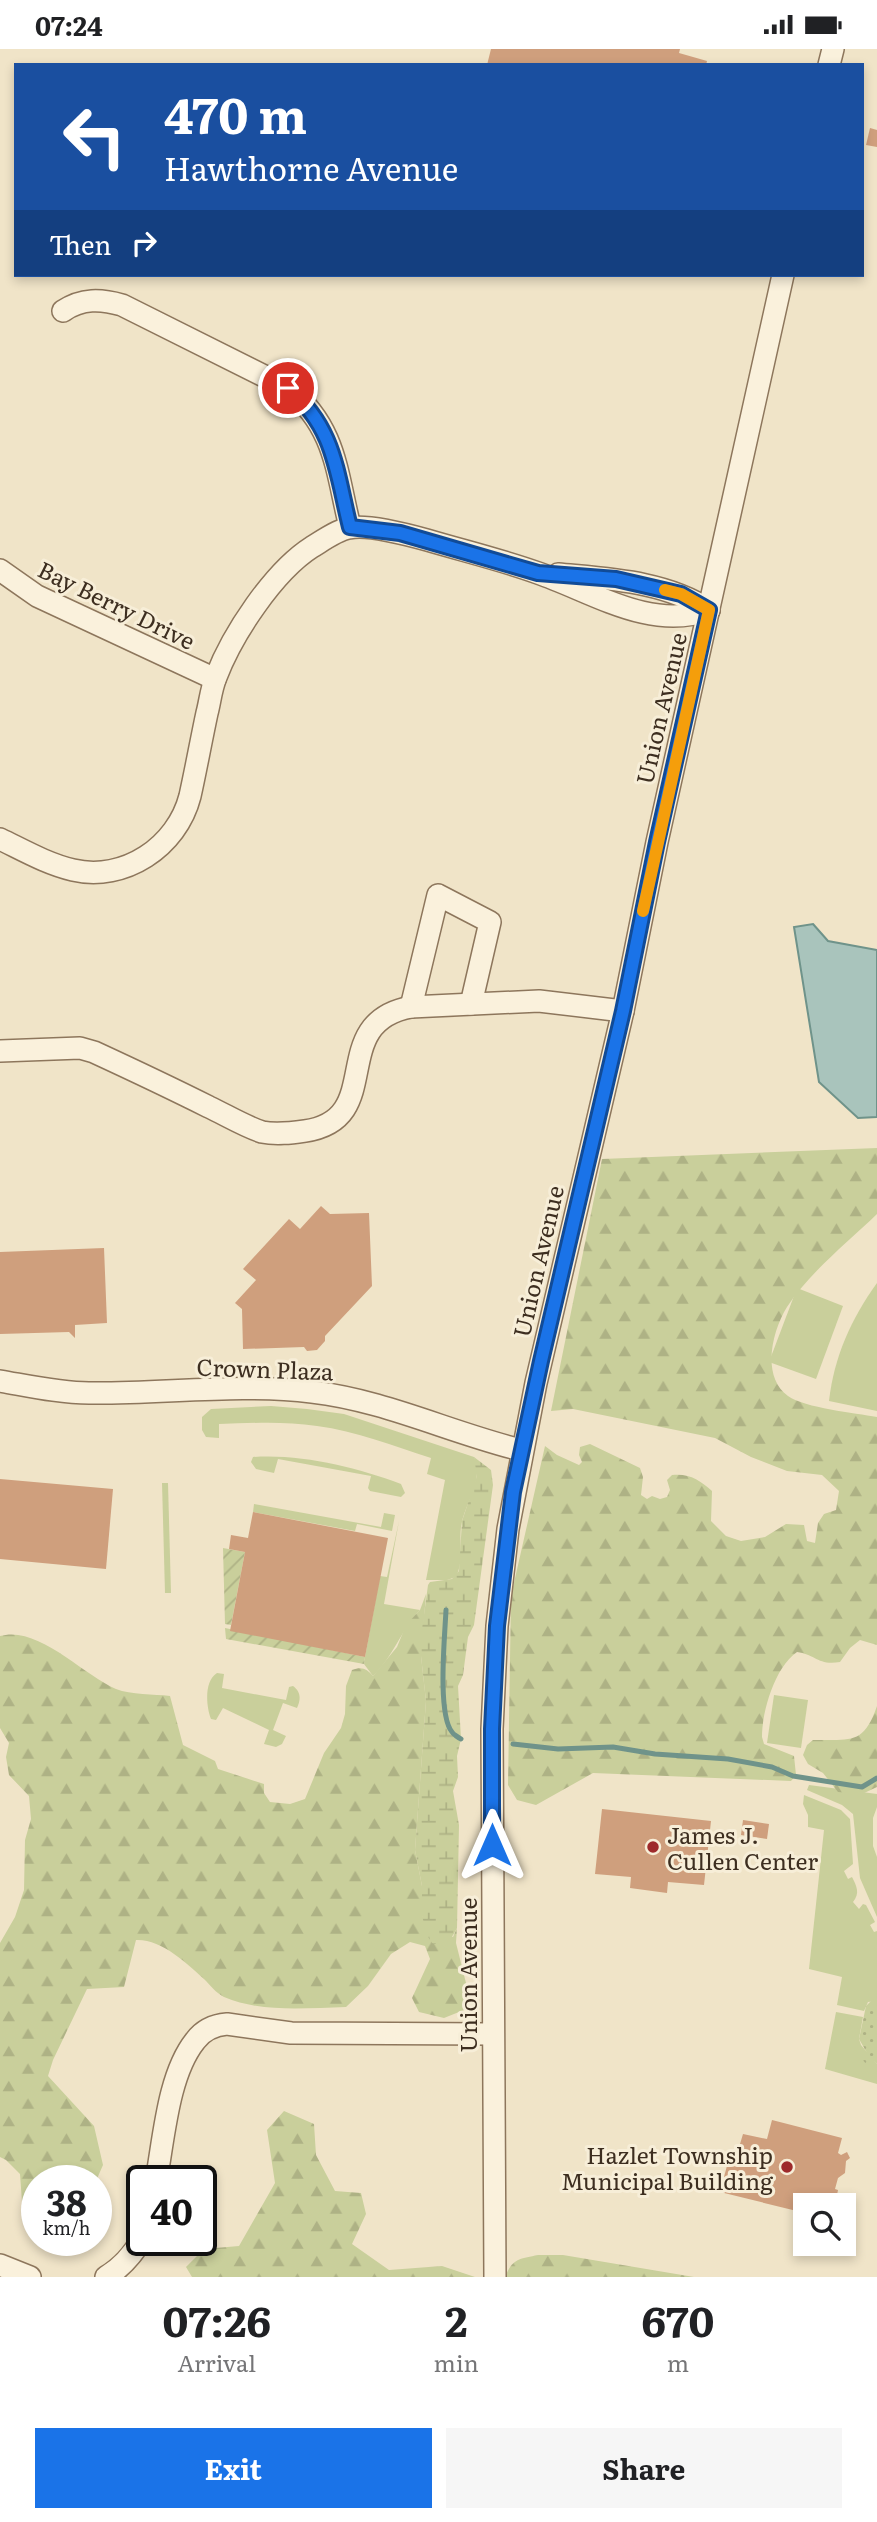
<!DOCTYPE html>
<style>
body{margin:0;font-family:Literata,serif;background:#f6f6f6;color:#202124;height:100vh;display:flex;flex-direction:column;font-size:26px;white-space:nowrap}
*{box-sizing:border-box;margin:0}
p{font-size:23px;color:#757577}
.icon{flex:none;width:38px;height:38px;fill:none;stroke:currentColor;stroke-width:2;stroke-linecap:round;stroke-linejoin:round}
.map{position:relative;height:2228px;overflow:hidden}
.sheet{display:flex;flex-direction:column;background:#fff;flex:1}
.sheet>*{flex:none}
.banner{position:absolute;left:14px;top:14px;width:850px;height:214px;border-radius:0px;box-shadow:0 4px 10px #0003;background:#1a4fa0;color:#fff;overflow:hidden}
.tools{position:absolute;left:793px;top:2144px;display:grid;gap:14px}
.tools a{display:grid;place-items:center;width:63px;height:63px;border-radius:0px;background:#fff;box-shadow:0 4px 10px #0003;font-size:35px}
.speed{position:absolute;left:21px;top:2116px;display:flex;gap:14px;font-size:35px;font-weight:700;text-align:center}
.speed>*{display:grid;place-content:center;width:91px;height:91px;border-radius:50%;background:#fff;box-shadow:0 4px 10px #0003;line-height:1}
.speed small{font-size:18px;font-weight:400}
.speed .limit{border:4px solid #111;border-radius:10px;background:#fff;color:#111}
.pin{position:absolute;display:grid;place-items:center;width:60px;height:60px;color:#fff;margin:-30px;border:4px solid #fff;border-radius:50%;box-shadow:0 2px 7px #0007}
.me{position:absolute;width:77px;margin:-38px;rotate:0deg;stroke-linejoin:round;filter:drop-shadow(0 0 5px #0008)}
.turn{display:flex;align-items:center;gap:24px;height:147px;padding:0 35px;font-size:32px}
.turn .icon{width:91px;height:91px;stroke-width:2.5}
.turn b{display:block;font-size:49px;line-height:60px}
.then{display:flex;align-items:center;height:66px;padding:0 35px;background:#0003;gap:14px;font-size:26px}
.eta{display:flex;justify-content:space-evenly;align-items:center;height:119px;text-align:center}
.eta b{font-size:42px;font-weight:700;line-height:49px}
.action{display:flex;gap:14px;margin-top:auto;padding:14px 35px}
.action a{flex:1;height:80px;border-radius:0px;background:#1a73e8;color:#fff;font-size:28px;font-weight:700;line-height:80px;text-align:center}
.action a+a{background:#f6f6f6;color:#202124}
.status{display:flex;justify-content:space-between;align-items:center;height:49px;padding:0 35px;background:#fff;direction:ltr}
.status svg{height:19px;fill:currentColor}
.map>svg:first-child{display:block}
</style>
<div class="status"><b>07:24</b><svg viewBox="0 0 49 12"><path d="M0 12V9h3v3zM5 12V6h3v6zM10 12V3h3v9zM15 12V0h3v12zM26 1h20v11H26zM47 4h2v5h-2z"/></svg></div>
<div class="map">
<svg width="877" height="2228" viewBox="0 0 877 2228">
<defs>
<pattern id="forest-firs" width="22" height="20" patternUnits="userSpaceOnUse" patternTransform="scale(1.75)"><rect width="22" height="20" fill="#c9cf9b"/><path d="M5 1l3.5 6h-7zM16 11l3.5 6h-7z" fill="#aeb285"/></pattern>
<pattern id="wetland-marsh" width="20" height="14" patternUnits="userSpaceOnUse" patternTransform="scale(1.75)"><rect width="20" height="14" fill="#c9cf9b"/><path d="M1 5h8M5 5V1M11 12h8M15 12V8" fill="none" stroke="#aeb285"/></pattern>
<pattern id="park-dots" width="8" height="8" patternUnits="userSpaceOnUse" patternTransform="scale(1.75)"><rect width="8" height="8" fill="#c9cf9b"/><path d="M2 2h.1M6 6h.1" fill="none" stroke="#aeb285" stroke-width="1.8" stroke-linecap="round"/></pattern>
<pattern id="garden-furrows" width="10" height="10" patternUnits="userSpaceOnUse" patternTransform="scale(1.75)"><rect width="10" height="10" fill="#c9cf9b"/><path d="M-1 1l2-2M0 10L10 0M9 11l2-2" fill="none" stroke="#aeb285"/></pattern>
</defs>
<rect width="100%" height="100%" fill="#f0e4c8"/>
<g fill="#c9cf9b">
<path d="M877,1234v128l-48,-10c5,-44 22,-82 48,-118z"/>
<path d="M797,1239l46,18 -27,73 -47,-17z"/>
<path d="M271,1357l36,3 37,5 130,43c11,24 -10,46 -13,70 -2,16 3,33 -5,50l-9,3h-21l19,-100 -18,-6 4,-16c-37,-12 -75,-27 -114,-32 -33,-5 -65,-3 -98,-2v14l-13,-1 -4,-7v-13l9,-8z"/>
<path d="M253,1408c50,-3 102,10 148,27l4,9 -4,4 -31,-6 -2,-3 3,-12 -93,-17 -4,14 -18,-4 -5,-7z"/>
<path d="M162,1434h6l3,110h-6z"/>
<path d="M254,1455l127,23 3,-14 11,2 -3,16 -35,-7 -2,7 -102,-19z"/>
<path d="M399,1472l-15,83 36,6c-19,20 -27,47 -47,66l-9,-12 1,-7 15,-81 7,1z"/>
<path d="M217,1624l7,1 -2,14 64,12 3,-13 4,-1c8,6 8,13 4,22l-14,-5 -10,27 13,6 -4,8 -6,3 -12,-3 5,-14 -46,-22 -7,12 -5,-1c-5,-13 -7,-38 6,-46z"/>
<path d="M774,1646l34,5 -7,48 -34,-5z"/>
<path d="M809,1736l68,9v13l-4,11v28l4,11v60l-17,-39 -7,-64 -11,-9 -35,-15z"/>
<path d="M804,1746l37,15 9,9 3,45 -9,7 4,8 4,-2c5,10 8,16 1,25l6,7 4,-5 3,1 9,17 -5,3 4,7 3,-1v70l-9,1 -4,9 -27,-6 5,-28 -33,-8 15,-139 -16,-3v-12l-5,-11z"/>
<path d="M836,1963l27,5 -4,22 2,6 16,19v20l-52,-15z"/>
</g>
<g fill="url(#forest-firs)">
<path d="M877,1099v66c-28,27 -69,60 -90,93 -15,24 -26,70 1,89 17,12 67,17 89,21v228l-17,-5 -10,8 -10,14c-22,4 -25,-8 -43,-10 -22,15 -35,59 -35,85l2,7 30,12 2,19 -5,6 -198,-8 -57,32 -19,-5 -9,-15 3,-189 34,-150 12,9 22,10 3,-3 -3,-7 1,-8 10,-3 50,24 3,9 -2,18 6,4 5,-3 8,3 7,-2 3,-7 -3,-10 5,-5c17,-2 28,5 40,16l-1,30 15,15 15,5 24,-4 21,-13 18,1 3,16 8,2 3,-20 6,-9 12,-4 3,-19 -17,-16 -35,-4 -36,-14 -36,-19 -142,-29 -22,2 51,-252z"/>
<path d="M426,1545l-5,62 5,45 -11,149 7,36v30l31,21 4,-9 -1,15 12,48 -4,19 -20,8 -25,-6 -7,-14 18,-39 -5,-13 -15,-4 -19,12 -23,32 -22,21c-40,1 -84,6 -122,-10 -8,-4 -14,-12 -20,-18 -18,-16 -42,-40 -68,-39l-12,47 -37,2 -34,71 -5,16 46,50 9,39 -7,16h-59v35l-10,-3 -5,-11 -2,-28 -14,-14 -6,-3v-214l15,-26 9,-27 1,-50 6,-21 -2,-23 -20,-21 -3,-18 3,-14 -9,-15v-92c38,-11 82,38 116,53 15,6 38,5 54,7l13,49 32,16 3,8 46,15v9l6,9 20,2 15,-5 19,-46 17,-25 4,-14 1,-28 6,-16c10,-4 15,-1 21,6l24,-29 9,-22 14,-15z"/>
<path d="M877,1657v81l-15,7 -24,-2 -15,-19 -15,-9 -5,-9 4,-10 6,-5c38,-1 50,6 64,-34z"/>
<path d="M284,2062l30,13 2,31 19,36 26,2 5,21 -14,30 37,26 53,-4 33,11h-283l-6,-10 18,-18 35,-3 36,-63 -8,-53z"/>
<path d="M538,2206h25l131,22h-189c8,-19 14,-18 33,-22z"/>
</g>
<path fill="url(#wetland-marsh)" d="M474,1408l17,13 2,15 -19,140 -6,12 -5,38 -5,11 3,53 -4,17 1,21 -5,14 6,34 -2,103c-5,11 -11,16 -24,16l-5,-7 -6,-21v-30l-7,-36 11,-149 -5,-45v-19l7,-52 2,-3 22,-3 7,-8 3,-50 15,-45z"/>
<path fill="url(#park-dots)" d="M871,1952h6v63l-3,-3 -6,5 -7,-8 6,-5 -8,-14 7,-33z"/>
<g fill="url(#garden-furrows)">
<path d="M223,1499l22,4 -14,73 -6,-1z"/>
<path d="M225,1579l140,29 -1,7 -138,-25z"/>
</g>
<path fill="#a9c4bc" stroke="#6f938a" stroke-width="2" d="M813,875l15,17 49,9v167l-19,1 -39,-36 -25,-155z"/>
<g fill="none" stroke-linecap="round" stroke-linejoin="round">
<g stroke="#6f938a" stroke-width="5">
<path d="M446,1561c-1,24 -9,104 6,122 1,2 7,6 9,7"/>
<path d="M513,1695l45,5 55,-2 42,7 73,5 44,8 21,9 69,11 15,-9"/>
</g>
</g>
<g fill="#cf9f7d">
<path d="M491,0h189l-1,4 28,8 -1,4h-219z"/>
<path d="M870,79l7,2v17l-11,-2z"/>
<path d="M321,1157l9,8 39,-1 3,73 -47,50v5l-8,9 -10,1 -3,-4 -61,2 -1,-40 -7,-6 21,-23 -13,-11 46,-50 11,10z"/>
<path d="M104,1199l3,75 -32,2v13l-6,-6 -69,2v-82z"/>
<path d="M0,1430l113,10 -7,80 -106,-10z"/>
<path d="M253,1463l135,26 -23,119 -135,-26 15,-79 -16,-3 2,-14 17,3z"/>
<path d="M602,1760l109,12 -7,64 -36,-3 -1,11 -37,-5 1,-11 -36,-3z"/>
<path d="M743,1771l26,4 -2,15 -26,-4z"/>
<path d="M772,2071l70,18 -4,15 3,2 6,-3 3,6 -4,3 -1,12 -7,5 -3,11 3,1 -3,15h-30v8l-85,-21 8,-30 6,2 9,-30 24,5z"/>
</g>
<g fill="none" stroke-linecap="round" stroke-linejoin="round">
<g stroke="#8d765c" stroke-width="24">
<g id="minor">
<path d="M829,16l4,-16"/>
<path d="M63,262c19,-13 38,-12 59,-6l166,83c48,40 48,82 62,139"/>
<path d="M0,521l37,26 178,83"/>
<path d="M558,525c51,5 107,7 151,36"/>
<path d="M0,790c23,11 47,25 73,31 51,12 104,-23 117,-74 6,-27 11,-55 17,-83 3,-11 4,-24 9,-36 16,-42 57,-105 96,-130 10,-6 25,-17 37,-19 18,-4 60,7 78,12 37,11 75,20 111,33 55,19 112,58 171,37"/>
<path d="M411,958l27,-112 52,27 -19,82"/>
<path d="M0,1002l80,-3 14,4c39,18 77,36 115,55 17,8 35,19 53,25 14,3 29,1 43,-1 83,-12 20,-108 106,-124l128,-6 84,10"/>
<path d="M0,1332c29,5 60,12 89,12 74,1 150,-10 223,-1 72,8 139,41 209,58"/>
<path d="M156,2132c8,-43 12,-106 39,-140 8,-11 20,-16 32,-17l64,9 202,1"/>
<path d="M0,2216l30,12"/>
<path d="M106,2228c16,-10 26,-21 36,-38"/>
<path d="M495,2228l-3,-548 5,-103 11,-97 28,-146 87,-372 34,-169 126,-567"/>
</g>
</g>
<use href="#minor" stroke="#faf1dc" stroke-width="21"/>
</g>
<g fill="none" stroke-linecap="round" stroke-linejoin="round">
<g stroke="#114b97" stroke-width="18">
<path id="route" d="M288,339c47,40 48,83 62,139l50,6 138,40 78,6 65,15 28,16 -52,232 -34,169 -82,350 -28,131 -16,134 -5,103v116"/>
</g>
<use href="#route" stroke="#1a73e8" stroke-width="12"/>
<path stroke="#f59e0b" stroke-width="12" d="M643,862l66,-301 -28,-16 -16,-4"/>
</g>
<g fill="#9e2a2b" stroke="#f7eed8" stroke-width="2.5">
<circle cx="653" cy="1798" r="7"/>
<circle cx="787" cy="2118" r="7"/>
</g>
<g text-anchor="middle" dominant-baseline="central" stroke-width="6" stroke-linejoin="round" paint-order="stroke">
<g font-size="23" fill="#3d2e20" stroke="#f7eed8">
<text transform="translate(117 555) rotate(26)">Bay Berry Drive</text>
<text transform="translate(660 659) rotate(-77)">Union Avenue</text>
<text transform="translate(537 1212) rotate(-77)">Union Avenue</text>
<text transform="translate(265 1319) rotate(2)">Crown Plaza</text>
<text transform="translate(467 1926) rotate(-90)">Union Avenue</text>
</g>
<g font-size="23" fill="#3d2e20" stroke="#f7eed8" text-anchor="start">
<text x="667" y="1785">James J.<tspan x="667" dy="26">Cullen Center</tspan></text>
<text x="773" y="2105" text-anchor="end">Hazlet Township<tspan x="773" dy="26">Municipal Building</tspan></text>
</g>
</g>
</svg>
<div class="tools">
<a><svg class="icon" aria-label="search" viewBox="0 0 24 24"><circle cx="10" cy="10" r="6"/><path d="M15 15l6 6"/></svg></a>
</div>
<div class="speed"><div>38<small>km/h</small></div><div class="limit">40</div></div>
<div class="pin" style="left:288px;top:339px;background:#d93025"><svg class="icon" aria-label="arrive" viewBox="0 0 24 24"><path d="M6 21V4h12l-3 4 3 4H6"/></svg></div>
<svg class="me" style="left:492px;top:1796px" viewBox="-20 -20 40 40"><path d="M0-17L14 15 0 8-14 15z" fill="#1a73e8" stroke="#fff" stroke-width="4"/></svg>
<div class="banner">
<div class="turn"><svg class="icon" aria-label="left" viewBox="0 0 24 24"><path d="M17 20v-9H6M10 6l-5 5 5 5"/></svg><div><b>470 m</b>Hawthorne Avenue</div></div>
<div class="then">Then<svg class="icon" aria-label="right" viewBox="0 0 24 24"><path d="M7 20v-9h11M14 6l5 5-5 5"/></svg></div>
</div>
</div>
<section class="sheet">
<div class="eta">
<div><b>07:26</b><p>Arrival</p></div>
<div><b>2</b><p>min</p></div>
<div><b>670</b><p>m</p></div>
</div>
<div class="action"><a>Exit</a><a>Share</a></div>
</section>
